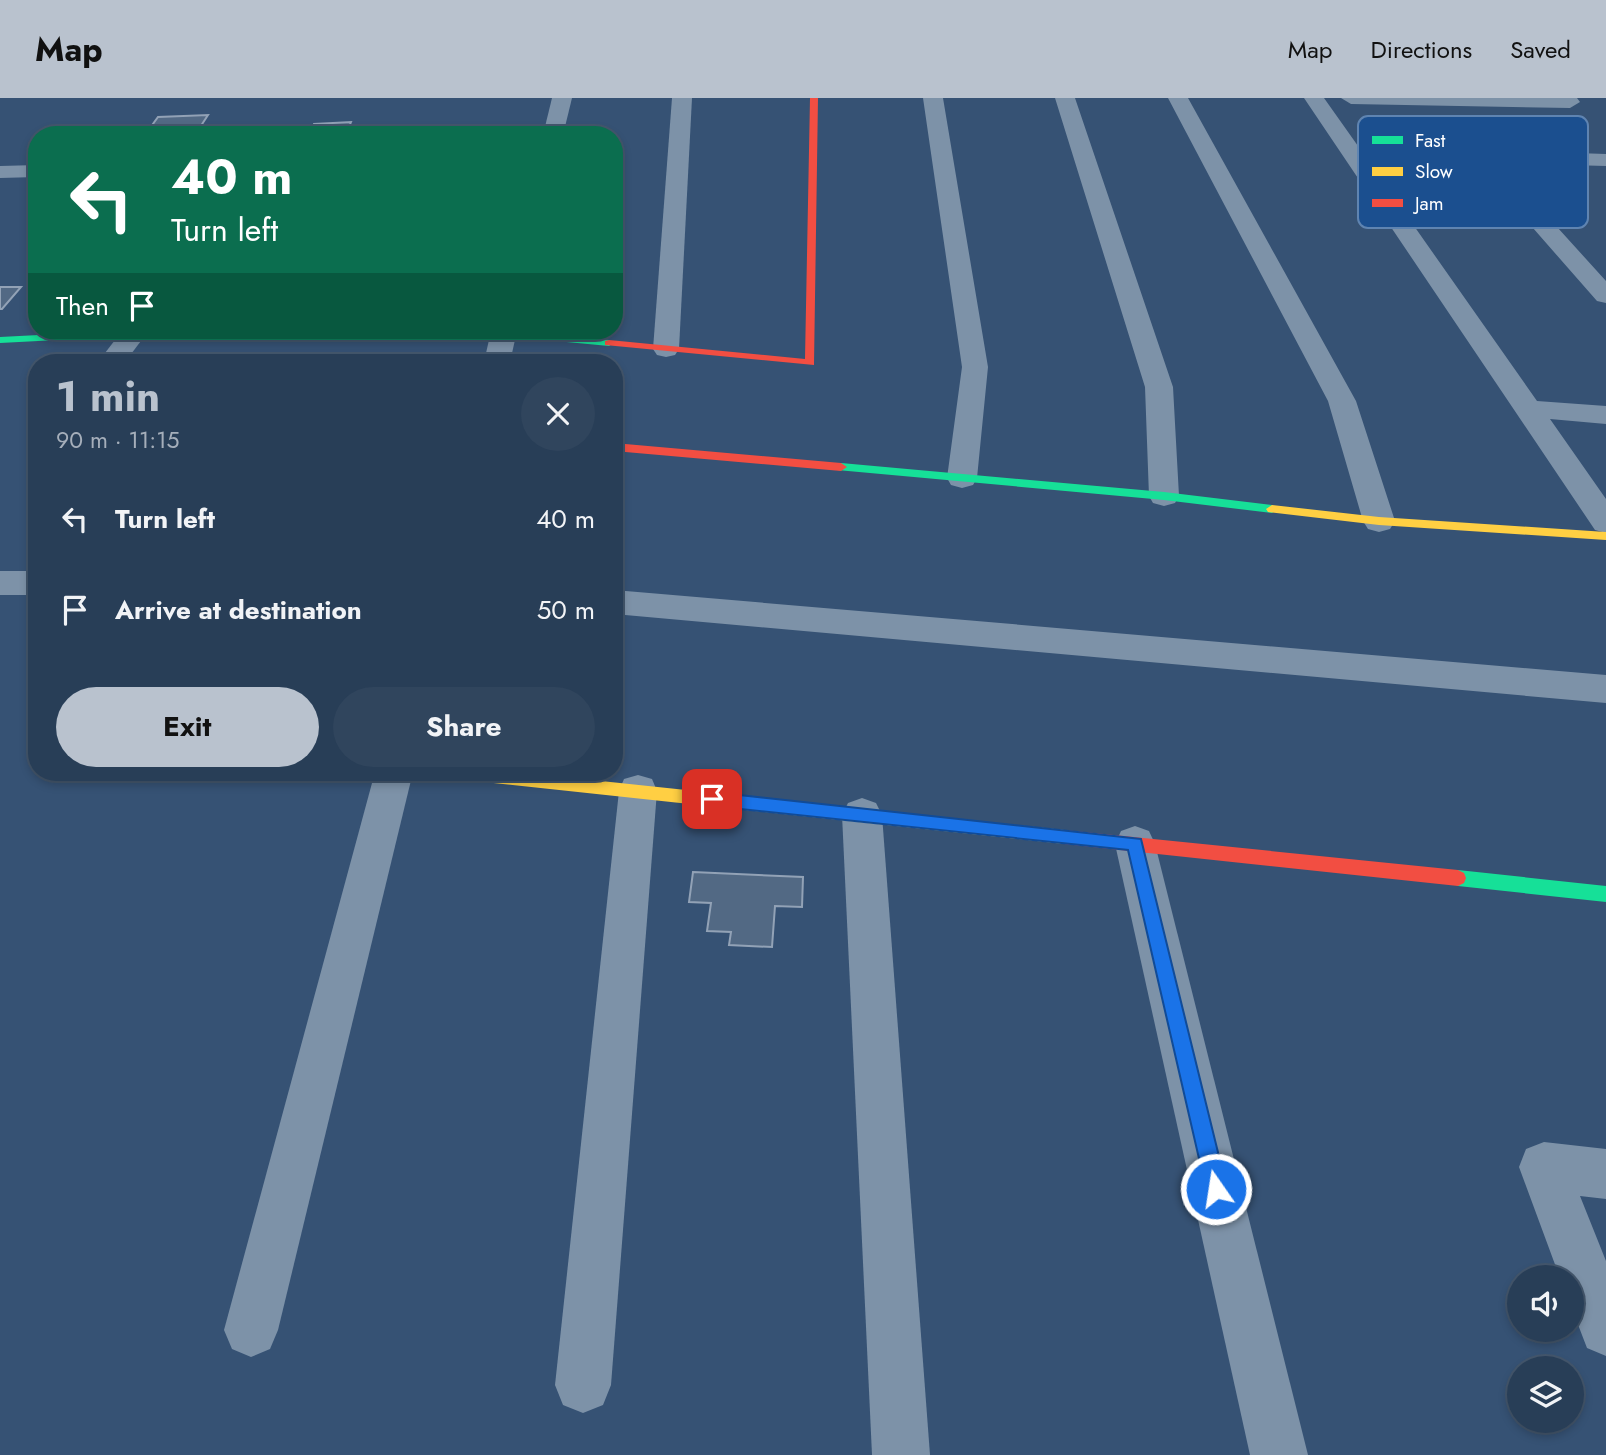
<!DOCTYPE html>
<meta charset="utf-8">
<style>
body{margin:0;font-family:Jost,sans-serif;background:#30455d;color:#f1f3f6;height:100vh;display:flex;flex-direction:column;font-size:26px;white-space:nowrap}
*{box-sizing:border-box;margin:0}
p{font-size:23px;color:#a5aeba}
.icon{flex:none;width:38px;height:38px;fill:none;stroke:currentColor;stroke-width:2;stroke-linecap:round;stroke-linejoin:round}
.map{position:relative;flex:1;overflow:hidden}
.details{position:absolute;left:28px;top:256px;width:595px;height:427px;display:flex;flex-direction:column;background:#283e57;border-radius:28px;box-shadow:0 4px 10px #0003,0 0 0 2px #44576d}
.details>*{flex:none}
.guide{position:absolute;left:28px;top:28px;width:595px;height:214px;border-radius:28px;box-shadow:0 4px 10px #0003,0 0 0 2px #44576d;background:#0b6e4f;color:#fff;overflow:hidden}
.controls{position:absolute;left:1507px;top:1167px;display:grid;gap:14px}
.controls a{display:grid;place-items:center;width:77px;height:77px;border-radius:50%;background:#283e57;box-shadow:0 4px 10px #0003,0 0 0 2px #44576d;font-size:35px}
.pin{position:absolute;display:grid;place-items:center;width:60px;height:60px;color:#fff;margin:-30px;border-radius:14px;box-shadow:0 4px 10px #0006}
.me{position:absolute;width:77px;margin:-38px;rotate:347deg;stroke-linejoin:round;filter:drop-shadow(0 0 5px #0008)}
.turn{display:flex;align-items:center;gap:24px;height:147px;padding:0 28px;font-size:32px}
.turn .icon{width:91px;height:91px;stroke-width:2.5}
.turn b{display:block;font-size:49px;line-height:60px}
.then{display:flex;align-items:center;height:66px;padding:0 28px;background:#0003;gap:14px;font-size:26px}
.round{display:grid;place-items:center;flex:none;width:74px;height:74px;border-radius:37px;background:#30455d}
.overview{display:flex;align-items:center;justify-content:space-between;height:119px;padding:0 28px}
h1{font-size:42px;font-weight:700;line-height:52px;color:#b9c2ce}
.primary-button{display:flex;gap:14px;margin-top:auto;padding:14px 28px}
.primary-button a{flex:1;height:80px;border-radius:42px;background:#b9c2ce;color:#111;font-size:28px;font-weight:700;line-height:80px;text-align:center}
.primary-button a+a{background:#30455d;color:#f1f3f6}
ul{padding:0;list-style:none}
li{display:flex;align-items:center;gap:21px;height:91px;padding:0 28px}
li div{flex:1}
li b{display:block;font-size:26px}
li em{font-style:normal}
header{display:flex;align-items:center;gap:42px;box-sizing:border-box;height:98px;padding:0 35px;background:#b9c2ce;color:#111}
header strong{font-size:33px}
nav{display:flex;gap:38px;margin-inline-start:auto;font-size:24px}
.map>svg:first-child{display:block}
</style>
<header>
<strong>Map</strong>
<nav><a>Map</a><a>Directions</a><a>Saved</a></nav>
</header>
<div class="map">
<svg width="1606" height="1357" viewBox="0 0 1606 1357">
<rect width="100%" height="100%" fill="#365274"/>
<g fill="#526984" stroke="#92a2b6" stroke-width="2">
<path d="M208,17l-13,20h-50l13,-18z"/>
<path d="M351,24l-5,13h-36l4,-11z"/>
<path d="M0,189h21l-19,22h-2z"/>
<path d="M693,774l110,5 -1,30 -27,-1 -3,41 -43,-2 2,-13 -24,-1 4,-28 -22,-1z"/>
</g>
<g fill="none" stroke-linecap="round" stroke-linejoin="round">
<g fill="#7d92a8" fill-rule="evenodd">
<path d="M552,0h20l-9,37h-20z"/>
<path d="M672,0h20l-13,251 -4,6 -9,2 -9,-2 -4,-6z"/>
<path d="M923,0h20l45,269 -11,111 -4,7 -11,3 -11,-3 -4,-7 15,-111z"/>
<path d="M1055,0h20l98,289 6,109 -4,7 -11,3 -11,-3 -4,-7 -4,-109z"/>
<path d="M1168,0h20l168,303 39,120 -5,8 -11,3 -11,-3 -5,-8 -35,-120z"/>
<path d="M1304,0h20l34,48 248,8v12l-107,-3 107,118v22l-9,-2 -122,-139 -108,-3 170,242 69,5v18l-56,-5 56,80v34l-11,-3z"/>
<path d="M1341,0h236l3,4 -10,6 -219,-4z"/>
<path d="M37,67v12l-37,1v-12z"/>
<path d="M122,233h23l2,2 -22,29h-27z"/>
<path d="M491,233h26l-7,31h-26z"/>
<rect x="0" y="473" width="37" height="24"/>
<path d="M614,492l992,85v28l-992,-89z"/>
<path d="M375,674h38l-135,558 -8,19 -19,8 -19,-8 -8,-19z"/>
<path d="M638,677l14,4 5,12 -46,594 -8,20 -20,8 -20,-8 -8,-20 64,-594 5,-12z"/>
<path d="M862,700l14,5 6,12 48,640h-58l-30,-640 6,-12z"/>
<path d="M1135,728l14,5 6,13 153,611h-58l-135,-611 6,-13z"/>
<path d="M1544,1044l62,7v50l-26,-3 26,65v95l-19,-8 -15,-39v-31h-12l-41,-111 7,-18z"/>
</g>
<g fill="#16e098" fill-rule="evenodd">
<path d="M116,233h398l95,9 5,3 -5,3 -105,-10h-370l-134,7v-6z"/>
<path d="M841,365l323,29 108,13 6,4 -6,4 -108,-13 -327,-30 -2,-3z"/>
<path d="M1458,772l148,16v16l-148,-16 -6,-3 -2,-5 2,-5z"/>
</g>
<g fill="#ffcf43" fill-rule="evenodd">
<path d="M1272,407l107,12 227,15v8l-227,-15 -111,-13 -2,-3z"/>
<path d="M448,674h68l548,58 6,2 2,5 -2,5 -6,2 -608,-65 -6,-2z"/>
</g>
<g fill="#f24e42" fill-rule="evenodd">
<path d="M810,0h8l-4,267 -209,-20v-4l4,-1 196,19z"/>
<path d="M614,345l227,20 6,4 -6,4 -227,-20z"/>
<path d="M1064,732l394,40 6,3 2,5 -2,5 -6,3 -394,-42 -6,-2 -2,-5 2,-5z"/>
</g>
</g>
<path fill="#1a73e8" stroke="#114b97" stroke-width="2" d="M712,694l429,47 86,350 -3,8 -8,3 -7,-3 -3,-8 -78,-339 -416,-44 -5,-2 -3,-5 3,-5z"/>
<rect x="1358" y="18" width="230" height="112" rx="10" fill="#1b4f8f" stroke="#5f84b1" stroke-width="2"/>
<rect x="1372" y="38" width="31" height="8" fill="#16e098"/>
<rect x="1372" y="69" width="31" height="9" fill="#ffcf43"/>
<rect x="1372" y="101" width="31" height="8" fill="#f24e42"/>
<g font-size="19" fill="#fff">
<text x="1415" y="49">Fast</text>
<text x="1415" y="80">Slow</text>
<text x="1415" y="112">Jam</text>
</g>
</svg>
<div class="controls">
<a><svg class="icon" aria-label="sound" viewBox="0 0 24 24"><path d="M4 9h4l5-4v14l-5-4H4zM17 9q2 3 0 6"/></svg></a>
<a><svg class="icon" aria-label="layers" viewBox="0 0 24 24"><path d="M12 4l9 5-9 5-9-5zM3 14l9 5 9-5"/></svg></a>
</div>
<div class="pin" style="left:712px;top:701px;background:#d93025"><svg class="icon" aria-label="arrive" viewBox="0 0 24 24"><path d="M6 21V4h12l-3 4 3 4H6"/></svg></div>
<svg class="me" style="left:1216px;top:1091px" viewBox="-20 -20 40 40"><circle r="17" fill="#1a73e8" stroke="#fff" stroke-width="3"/><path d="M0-11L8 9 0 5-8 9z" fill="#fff"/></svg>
<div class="guide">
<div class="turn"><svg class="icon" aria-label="left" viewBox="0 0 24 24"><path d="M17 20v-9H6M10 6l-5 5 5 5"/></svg><div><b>40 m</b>Turn left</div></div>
<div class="then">Then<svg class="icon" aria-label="arrive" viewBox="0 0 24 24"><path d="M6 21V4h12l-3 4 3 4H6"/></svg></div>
</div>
<section class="details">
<div class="overview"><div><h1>1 min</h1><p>90 m · 11:15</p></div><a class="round"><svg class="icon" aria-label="close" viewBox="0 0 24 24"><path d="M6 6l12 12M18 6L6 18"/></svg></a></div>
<ul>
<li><svg class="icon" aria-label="left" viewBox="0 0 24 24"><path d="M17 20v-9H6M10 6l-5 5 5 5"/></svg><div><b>Turn left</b></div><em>40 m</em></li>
<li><svg class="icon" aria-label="arrive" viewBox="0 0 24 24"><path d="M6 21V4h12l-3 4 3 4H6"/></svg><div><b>Arrive at destination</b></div><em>50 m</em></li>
</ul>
<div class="primary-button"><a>Exit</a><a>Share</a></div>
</section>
</div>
